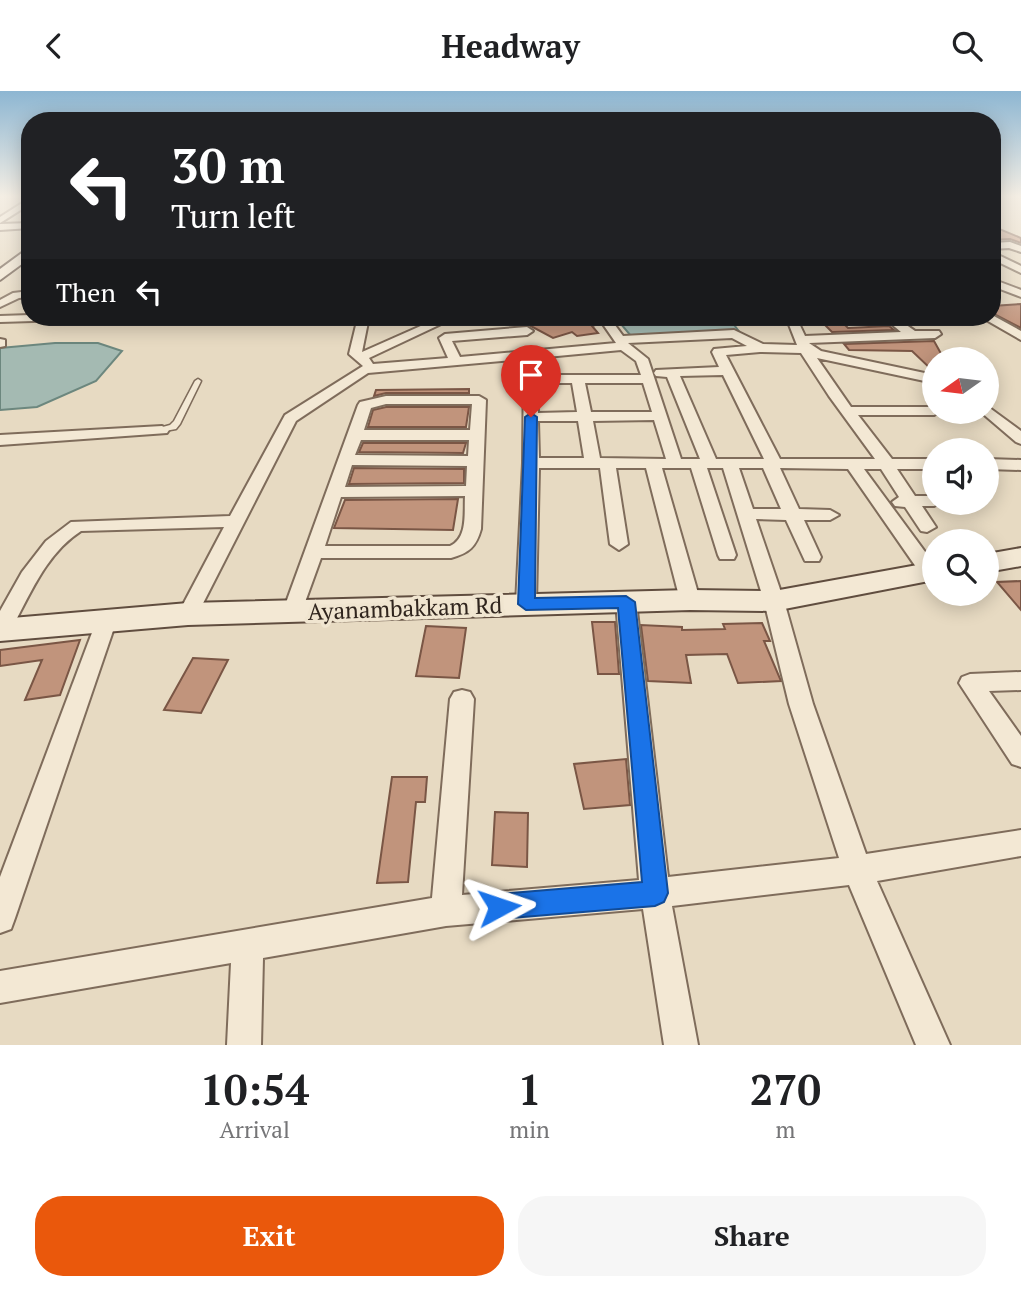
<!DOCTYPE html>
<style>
body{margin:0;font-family:"PT Serif",serif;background:#f6f6f6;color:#202124;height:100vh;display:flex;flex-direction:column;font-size:26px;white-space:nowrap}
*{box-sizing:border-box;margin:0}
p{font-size:23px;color:#757577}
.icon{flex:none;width:38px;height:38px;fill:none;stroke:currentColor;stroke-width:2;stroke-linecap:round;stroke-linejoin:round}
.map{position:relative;height:954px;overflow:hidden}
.panel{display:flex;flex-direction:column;background:#fff;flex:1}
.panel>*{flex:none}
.banner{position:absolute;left:21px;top:21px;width:980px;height:214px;border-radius:28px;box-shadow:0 4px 18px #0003;background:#202124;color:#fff;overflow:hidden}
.needle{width:46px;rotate:256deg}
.fabs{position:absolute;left:922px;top:256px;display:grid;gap:14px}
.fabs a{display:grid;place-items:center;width:77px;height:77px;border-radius:50%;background:#fff;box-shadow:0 4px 18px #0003;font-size:35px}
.pin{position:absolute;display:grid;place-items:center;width:60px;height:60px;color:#fff;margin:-72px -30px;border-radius:50% 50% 50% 0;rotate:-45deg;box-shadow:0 0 7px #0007}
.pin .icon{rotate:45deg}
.me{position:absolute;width:77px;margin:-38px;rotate:85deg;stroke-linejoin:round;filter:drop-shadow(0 0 5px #0008)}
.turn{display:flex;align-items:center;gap:24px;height:147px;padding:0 35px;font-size:32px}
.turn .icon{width:91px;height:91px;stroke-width:2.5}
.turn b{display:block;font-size:49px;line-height:60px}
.then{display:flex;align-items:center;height:66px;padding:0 35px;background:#0003;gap:14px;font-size:26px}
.eta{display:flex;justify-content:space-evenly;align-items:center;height:119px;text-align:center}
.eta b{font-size:42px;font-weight:700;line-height:49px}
.primary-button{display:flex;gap:14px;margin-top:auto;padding:14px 35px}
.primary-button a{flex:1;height:80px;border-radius:28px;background:#ea580c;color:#fff;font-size:28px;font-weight:700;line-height:80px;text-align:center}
.primary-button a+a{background:#f6f6f6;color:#202124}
header{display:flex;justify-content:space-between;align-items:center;height:91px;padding:0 35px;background:#fff;font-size:32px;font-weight:700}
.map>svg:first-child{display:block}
</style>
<header><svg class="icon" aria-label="back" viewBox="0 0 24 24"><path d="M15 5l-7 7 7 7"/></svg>Headway<svg class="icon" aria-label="search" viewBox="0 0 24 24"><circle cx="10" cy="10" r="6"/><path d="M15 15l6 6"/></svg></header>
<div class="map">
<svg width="1021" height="954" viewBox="0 0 1021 954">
<rect width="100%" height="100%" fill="#e7dac2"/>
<g fill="#a4bab2" stroke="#6c877e" stroke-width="2">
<path d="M615,226h113l10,13 -107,6z"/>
<path d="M55,252h43l24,8 -26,30 -59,26 -37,3v-62z"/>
</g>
<g fill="#c1947c" stroke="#7a5645" stroke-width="2">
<path d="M992,135l29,12v5l-11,-4 -18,1z"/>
<path d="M1021,213v24l-29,-15v-7z"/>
<path d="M514,226h81l4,7 -7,2 6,7 -21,3 -5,-4 -19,6z"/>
<path d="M817,226h20l11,11 41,-2 5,4 -62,2z"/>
<path d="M934,250l10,18h-10v13l-22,-21 -63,-1 -5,-6z"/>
<path d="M469,298v4h-83l-12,3 2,-6z"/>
<path d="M386,316h83l-3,20h-98l5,-17z"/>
<path d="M363,352h103l-3,10 -104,-1z"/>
<path d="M354,377l110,1v14l-115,1z"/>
<path d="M458,408l-5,31 -119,-2 11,-28z"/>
<path d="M1021,490v29l-24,-28z"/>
<path d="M592,531h23l4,52h-21z"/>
<path d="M762,532l8,18h-6l17,40 -43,2 -11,-29 -41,1 5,28 -43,-2 -7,-56 41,2v3l43,-1 -2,-5z"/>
<path d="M426,535l40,2 -7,50 -43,-2z"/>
<path d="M80,549l-20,55 -35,5 17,-40 -42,6v-16z"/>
<path d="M193,567l35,2 -27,53 -37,-3z"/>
<path d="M626,668l4,46 -46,4 -10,-45z"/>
<path d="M392,686h35l-2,25h-9l-8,80 -31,1z"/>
<path d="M495,721l33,1 -1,54 -35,-2z"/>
</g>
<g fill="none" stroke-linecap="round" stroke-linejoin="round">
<g stroke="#7f6c5b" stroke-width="3">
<path id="lane" d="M198,288l3,2 -21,43 -4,5 -17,3v-4l11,-3 4,-4 21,-40z"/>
</g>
<g stroke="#7f6c5b" stroke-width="4">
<g id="street">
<path d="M30,107v6l-30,19v-6z"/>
<path d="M30,132v5l-30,2v-6z"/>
<path d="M992,152l18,-1 11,4v6l-12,-4 -17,1z"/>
<path d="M992,161l29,14v7l-29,-14z"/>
<path d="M992,188l29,11v7l-29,-11z"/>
<path d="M30,200v6l-11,1 -19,9v-7l13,-7z"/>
<path d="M30,224v2h42l-6,3 -66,2v-6z"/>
<path d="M992,224l29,16v9l-40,-23z"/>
<path d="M287,226h43l-6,3 -47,4 -6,-3z"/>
<path d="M358,226h11l-7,35 79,-35h15l-87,41 4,6 75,-6 -9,-20 6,-4 82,-7 6,4 -6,4 -75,6 8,16 156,-14 -18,-26h11l14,19 111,-6 29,14 34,1 -11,-28h10l9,19 96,-4 -18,-15h12l20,14h24l2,3 -6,4 -126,5 12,8 113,24v8l-117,-25 34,49h83v4h7l-7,4h-76l34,44h42v10h-37l18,27h19v6h8l-8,4h-12l14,21 -9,5 -6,-1 -16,-24 -10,-1 -3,-4 7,-5 -18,-28h-17l70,95v13h-11l-75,-108 -68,-1 19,41 31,1 9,5 -9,5h-26l17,37 -2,4h-14l-19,-41 -30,-1 28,82 29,103 53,150 155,-24v26l-144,25 73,164h-34l-67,-160 -177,21 26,139h-34l-21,-136 -197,17 -183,32 -2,87h-34l4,-82 -231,40v-32l432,-73 18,-199 4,-7 8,-2 8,2 4,7 -12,196 177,-15 -23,-278 3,-5h14l3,5 32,275 171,-19 -50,-154 -25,-103 -41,-133h-16l29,87 -2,4h-14l-2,-4 -27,-87h-29l38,132 -3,5h-14l-3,-5 -34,-132h-30l12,76 -9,6 -9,-6 -10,-76h-61l-3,136 -3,5h-14l-3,-5 7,-141 1,-104 -156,14 -72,48 -101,198 -7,2 -7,-2 -3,-5 46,-87 -143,4c-37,24 -52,67 -73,104l-8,3v-27l22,-39 24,-31 25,-19 159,-6 55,-101 78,-49 -14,-12zM732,247l15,8 -33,3 -2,3 7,15 -63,3 -2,3 2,3 11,1 33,82h-19l-33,-100 -20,-16zM621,259l15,11 5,14h-104l-1,-17zM760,261l41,1 28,43 46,63h-95l-54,-104zM723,284l41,84h-48l-36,-83zM537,292h35l5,29 -39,1zM585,292h58l9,29h-61zM654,329l12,39 -66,-1 -7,-37zM538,330h40l6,37h-45zM739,377h24l18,41h-28z"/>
<path d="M0,248l5,1v6l-5,1z"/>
<path d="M386,305h93l7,4 -5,129c-5,18 -12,24 -30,29h-130l-21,58 -7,2 -7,-2 -3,-5 75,-206 2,-3zM386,313h86l-2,26h-106l7,-22zM361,349h108l-1,16 -113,-1zM352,374l115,1 -1,20 -121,1zM465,405c-1,17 3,42 -15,50h-125l16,-49z"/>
<path d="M987,315l34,25v13l-5,-2 -34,-29 -1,-2h6z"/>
<path d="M162,335l7,4 -2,3 -167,12v-10z"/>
<path d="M987,368l34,1v10l-34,-1z"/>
<path d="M106,524l7,2 3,5 -101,296 -4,11 -11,4v-56l96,-255 3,-5z"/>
<path d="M1021,581v18l-32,1 32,45v31l-9,-3 -53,-81 3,-6 8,-3z"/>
</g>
</g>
<g stroke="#604d3f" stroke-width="4">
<g id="secondary">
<path d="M30,156v11l-30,22v-11z"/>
<path d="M1021,457v18l-34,6v-18z"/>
<path d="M934,471v18l-160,31 -84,-1 -502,15 -188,16v-22l188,-16 502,-13 84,1z"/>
</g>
</g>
<use href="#lane" fill="#f3e8d4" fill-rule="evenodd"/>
<use href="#street" fill="#f3e8d4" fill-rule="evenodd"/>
<use href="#secondary" fill="#f3e8d4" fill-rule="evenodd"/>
</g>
<linearGradient id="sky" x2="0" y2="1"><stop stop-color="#8db6d2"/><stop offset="0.44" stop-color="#f4eee4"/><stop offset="1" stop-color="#f4eee4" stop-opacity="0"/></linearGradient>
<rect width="1021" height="239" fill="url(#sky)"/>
<path fill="#1a73e8" stroke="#114b97" stroke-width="2" d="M531,322l6,4 -2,181 91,-2 9,6 33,291 -4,9 -9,4 -156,13 -9,-4 -4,-8 4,-9 9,-4 143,-12 -24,-274 -92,2 -8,-6 7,-187z"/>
<g text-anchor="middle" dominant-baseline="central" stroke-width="7" stroke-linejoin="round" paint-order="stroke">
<g font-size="23" fill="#30251e" stroke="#f0e5d0">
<text transform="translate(405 517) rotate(-2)">Ayanambakkam Rd</text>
</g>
</g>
</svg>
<div class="fabs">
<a><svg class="needle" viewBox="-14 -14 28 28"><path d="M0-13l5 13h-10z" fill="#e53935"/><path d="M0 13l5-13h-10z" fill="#757577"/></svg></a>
<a><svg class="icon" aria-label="sound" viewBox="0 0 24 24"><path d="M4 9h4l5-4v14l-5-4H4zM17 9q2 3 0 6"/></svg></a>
<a><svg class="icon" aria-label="search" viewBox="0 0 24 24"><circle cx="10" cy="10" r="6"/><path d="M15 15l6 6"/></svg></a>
</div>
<div class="pin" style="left:531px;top:326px;background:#d93025"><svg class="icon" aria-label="arrive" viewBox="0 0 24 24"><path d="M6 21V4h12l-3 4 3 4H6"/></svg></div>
<svg class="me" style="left:499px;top:816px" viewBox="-20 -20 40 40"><path d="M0-17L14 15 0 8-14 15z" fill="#1a73e8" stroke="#fff" stroke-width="4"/></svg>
<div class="banner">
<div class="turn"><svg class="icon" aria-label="left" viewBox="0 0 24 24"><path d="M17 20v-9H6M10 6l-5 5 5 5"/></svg><div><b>30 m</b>Turn left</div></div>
<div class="then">Then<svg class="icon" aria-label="left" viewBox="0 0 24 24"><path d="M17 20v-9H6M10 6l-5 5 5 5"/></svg></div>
</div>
</div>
<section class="panel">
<div class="eta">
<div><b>10:54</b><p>Arrival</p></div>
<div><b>1</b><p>min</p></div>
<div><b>270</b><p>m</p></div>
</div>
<div class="primary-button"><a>Exit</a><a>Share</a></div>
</section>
